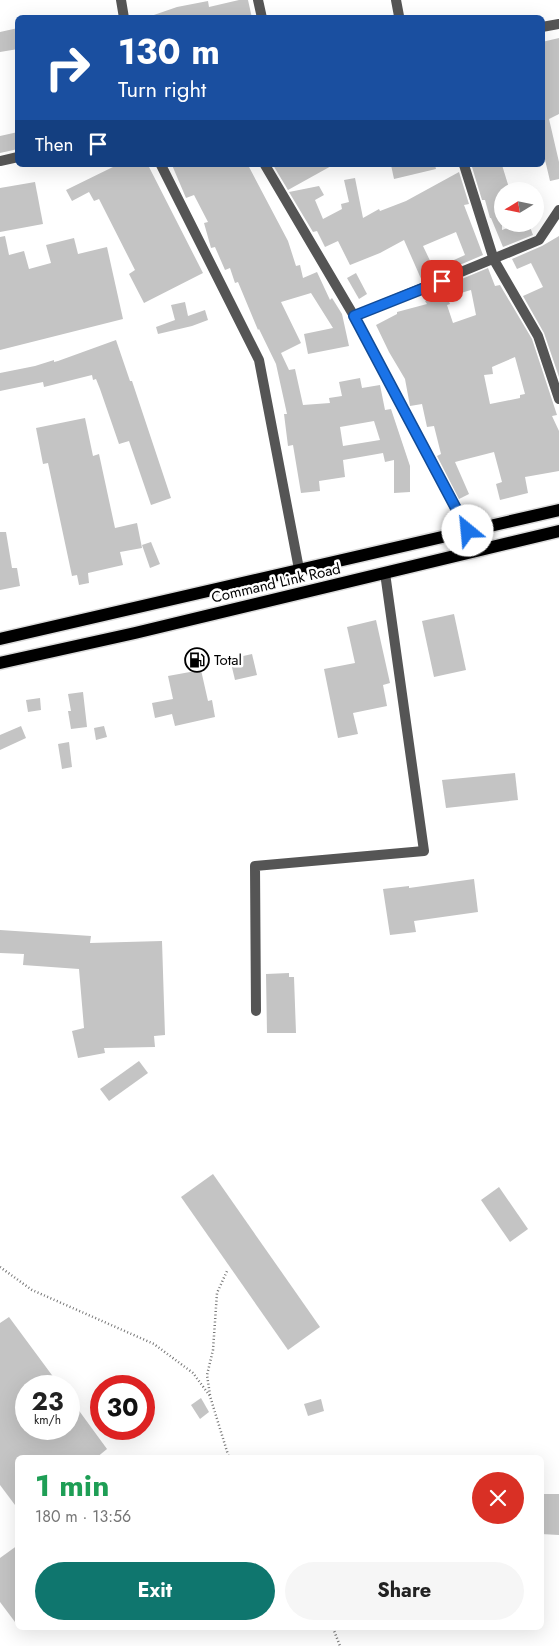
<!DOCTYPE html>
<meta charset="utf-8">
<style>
body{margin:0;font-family:Jost,sans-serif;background:#f6f6f6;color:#222;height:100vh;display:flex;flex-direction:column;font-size:19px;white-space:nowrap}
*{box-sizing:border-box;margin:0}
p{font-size:16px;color:#767676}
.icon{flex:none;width:28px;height:28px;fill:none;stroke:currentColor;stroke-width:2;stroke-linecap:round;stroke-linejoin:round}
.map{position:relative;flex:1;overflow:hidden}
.sheet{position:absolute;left:15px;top:1455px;width:529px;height:175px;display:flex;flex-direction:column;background:#fff;border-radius:8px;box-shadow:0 5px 20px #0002}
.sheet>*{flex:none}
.hud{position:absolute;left:15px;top:15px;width:530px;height:152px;border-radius:8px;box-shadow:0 5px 20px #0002;background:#1a4fa0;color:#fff;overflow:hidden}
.needle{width:32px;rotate:260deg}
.controls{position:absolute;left:494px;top:182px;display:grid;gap:10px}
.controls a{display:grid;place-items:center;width:50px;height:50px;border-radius:50%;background:#fff;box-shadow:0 5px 20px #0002;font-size:25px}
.speed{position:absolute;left:15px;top:1375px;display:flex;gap:10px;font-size:25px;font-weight:700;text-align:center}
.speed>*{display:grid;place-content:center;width:65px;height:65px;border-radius:50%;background:#fff;box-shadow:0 5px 20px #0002;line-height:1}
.speed small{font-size:12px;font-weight:400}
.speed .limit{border:8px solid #d22;background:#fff;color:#111}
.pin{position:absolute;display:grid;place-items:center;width:42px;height:42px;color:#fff;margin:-21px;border-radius:10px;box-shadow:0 2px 8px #0006}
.me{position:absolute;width:55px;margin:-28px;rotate:332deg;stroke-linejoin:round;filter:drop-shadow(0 0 4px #0008)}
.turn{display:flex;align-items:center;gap:18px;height:105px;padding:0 20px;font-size:22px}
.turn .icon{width:65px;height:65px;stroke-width:2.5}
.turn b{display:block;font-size:35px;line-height:42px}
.then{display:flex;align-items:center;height:48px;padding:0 20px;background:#0003;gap:10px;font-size:19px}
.round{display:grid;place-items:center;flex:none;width:52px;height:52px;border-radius:26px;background:#f6f6f6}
.overview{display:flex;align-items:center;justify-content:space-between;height:85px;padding:0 20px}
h1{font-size:30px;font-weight:700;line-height:38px;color:#1e9e55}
.button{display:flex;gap:10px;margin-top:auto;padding:10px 20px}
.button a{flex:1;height:58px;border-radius:30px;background:#0f766e;color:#fff;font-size:20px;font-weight:700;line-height:58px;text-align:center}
.button a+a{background:#f6f6f6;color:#222}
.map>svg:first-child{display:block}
</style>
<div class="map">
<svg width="559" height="1646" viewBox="0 0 559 1646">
<rect width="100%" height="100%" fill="#fff"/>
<g fill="#c4c4c4" fill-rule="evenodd">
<path d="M239,0h9l4,18h-101v-2l26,-9 31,-6 1,6z"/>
<path d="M18,28v21l-18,3v-20z"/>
<path d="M559,38v76l-10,5 10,43v17l-9,2 -8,-34v-105z"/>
<path d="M18,132v17l-18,4v-17z"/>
<path d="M117,165h31l55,108 -59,30 -15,-29 6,-4 -36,-71 -5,2 -5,-9 -17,9 -6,-11z"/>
<path d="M172,165h76l40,76 8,25 4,-1 3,13 14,-6 13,28 2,-2 10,16 7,32 -41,8 -4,-20 29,-6 -22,-35 -30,9 20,41 -20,10 8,17 6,-1 8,36 27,-2 -1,-5 13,-2 -3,-14 21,-4 2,10 18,-3 5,25 6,-1 19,57v26l-16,1v-33l-9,2 -2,-9 -40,7 2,17 -26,4 1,10 -19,2 -8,-48 -5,1 -4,-32h3l-11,-50 -17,-35 -1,1 -20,-48 -3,1 -5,-15 -5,2 -10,-23 -4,1 -7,-25 4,-1 -14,-27 -8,3zM374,421l6,19 -37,6 -3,-19z"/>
<path d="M273,165h60l-45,25z"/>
<path d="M391,165h44l1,4 -42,10z"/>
<path d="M480,165h22l8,26h-8v39l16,-6h11l4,11 -30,12 -12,-29h-1l-5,-18h-3l-10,-33z"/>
<path d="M459,172l10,32 -5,1 19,50 -61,26 -18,-41 -24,13 -30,12 -12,-24 -13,6 -8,-16 -4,1 -24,-40 30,-6 5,9 -9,5 8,19 19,-10 -1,-5 8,-2 -5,-22 11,-2 8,40 16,-9 1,2 26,-10zM456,232l9,23 -31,14 -11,-23z"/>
<path d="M35,182l8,42 -43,8v-44z"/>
<path d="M5,236l4,19 15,-4 5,18 22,-6 -5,-18 28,-7 4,16 29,-7 16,72 -123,31v-113z"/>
<path d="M559,236v141l-15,-44 -21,-37 20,-9 -12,-24 -14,6 -5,-10 30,-13z"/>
<path d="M488,268l7,18 5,-1 32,54 25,76 -5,1 7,15v40l-34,6 3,16 -28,7 -4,-16 6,-2 -8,-30 -39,10 14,32 -10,5 -22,-43 4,-2 -7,-28 -7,1 -5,-23 -12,2 -5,-27 -16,-27 -13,-27 21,-11v-2l30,-8 -2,-3 5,-3 -2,-5zM471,290l5,25 -23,8 -6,-18 3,-1 -3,-7zM515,357l10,37 -5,1v3l-30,6 -6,-29 9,-1 -1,-7z"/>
<path d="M356,273l11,21 -8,5 -12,-21z"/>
<path d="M185,302l3,14 17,-6 3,10 -16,6 -34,8 -2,-7 19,-7 -4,-15z"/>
<path d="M116,340l14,41h2l39,117 -20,7 -22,-64 -10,3 -19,-55 -4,-10 -3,1 -1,-5 -48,12 -1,-5 -43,9v-18l35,-7 19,-6v2l4,-1z"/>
<path d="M85,418l8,38 6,-2 16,74 22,-5 5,25 -22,4 3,13 -35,8 1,10 -10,2 -2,-10 -5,1 -24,-113 -5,1 -7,-36z"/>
<path d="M0,532h6l6,36h5l3,18 -20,4z"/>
<path d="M151,542l9,22 -10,4 -8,-23z"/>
<path d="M454,614l12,56 -32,7 -12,-56z"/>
<path d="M376,620l14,63 -7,2 4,21 -34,7 5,21 -20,4 -14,-69 31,-6 -8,-36z"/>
<path d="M252,654l5,21 -22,5 -5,-21z"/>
<path d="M201,670l7,31 4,-1 3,17 -40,9 -3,-12 -17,4 -3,-15 21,-4 -5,-23z"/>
<path d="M83,692l4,35 -16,2 -3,-18h3l-3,-17z"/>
<path d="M40,698l1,12 -13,2 -2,-12z"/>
<path d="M21,726l5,12 -26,12v-15z"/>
<path d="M104,726l3,11 -11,3 -2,-12z"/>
<path d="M69,742l3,25 -10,2 -4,-25z"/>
<path d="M515,773l3,27 -72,8 -4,-28z"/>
<path d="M474,879l4,33 -64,9 2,11 -26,3 -7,-46 26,-3v2z"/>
<path d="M0,930l91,6 -1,7 72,-2 3,94 -11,1 1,11 -51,1 1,5 -27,5 -6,-27 12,-3 -5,-59 -56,-4 1,-11 -24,-1z"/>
<path d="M289,973v4h5l2,56h-29l-1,-59z"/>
<path d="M139,1061l9,12 -39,28 -9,-12z"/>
<path d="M213,1174l107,153 -32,23 -107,-153z"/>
<path d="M499,1187l29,42 -18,13 -29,-42z"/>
<path d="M9,1317l51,69h-34v43h43v-32l38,52 -11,9h-78v51l-18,-24v-162z"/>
<path d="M201,1398l8,14 -9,7 -9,-14z"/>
<path d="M321,1399l3,12 -16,5 -4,-12z"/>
<path d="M541,1494h18v41l-18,-1z"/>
<path d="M18,1545v81l-18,-24v-44z"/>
</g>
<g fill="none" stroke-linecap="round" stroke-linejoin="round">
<g stroke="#dbdbdb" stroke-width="15">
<g id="primary">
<path d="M0,639l559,-129"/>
<path d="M0,663l135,-30 424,-102"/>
</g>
</g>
<g stroke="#777" stroke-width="2.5" stroke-dasharray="1 2.5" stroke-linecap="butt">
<path d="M0,1267l32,23 122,54 39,29 17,23 19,62"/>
<path d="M210,1395l-3,-20 6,-25 4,-57 10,-22"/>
<path d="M333,1628l7,18"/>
</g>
<g stroke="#555" stroke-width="10">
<path d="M121,0l3,18"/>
<path d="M258,0l4,18"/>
<path d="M396,0l3,16"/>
<path d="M542,27l17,-3"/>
<path d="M0,161l18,-4"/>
<path d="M161,165l98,195 40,209"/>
<path d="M265,165l89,151 114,215"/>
<path d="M464,165l30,95 44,76 21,63"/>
<path d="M354,316l185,-76 20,-30"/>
<path d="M256,1011l-1,-145 169,-15 -39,-278"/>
</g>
<use href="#primary" stroke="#000" stroke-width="12"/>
</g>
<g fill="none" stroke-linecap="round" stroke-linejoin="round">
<g stroke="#114b97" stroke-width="12">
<path id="route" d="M442,281l-88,35 114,215"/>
</g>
<use href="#route" stroke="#1a73e8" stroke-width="9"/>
</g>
<defs>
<g id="fuel-ring" transform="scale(1.25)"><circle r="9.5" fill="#fff" stroke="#000" stroke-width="1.5"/><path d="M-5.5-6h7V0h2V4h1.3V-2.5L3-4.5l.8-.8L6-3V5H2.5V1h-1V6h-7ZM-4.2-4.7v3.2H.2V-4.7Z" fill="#000"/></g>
</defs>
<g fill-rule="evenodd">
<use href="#fuel-ring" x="197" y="660"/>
</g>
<g text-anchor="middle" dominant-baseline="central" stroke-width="5" stroke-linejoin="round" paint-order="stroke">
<g font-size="15" fill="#000" stroke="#fff">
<text transform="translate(276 583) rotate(-13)">Command Link Road</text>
</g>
<g font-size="15" fill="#000" stroke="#fff" text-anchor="start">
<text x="214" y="660">Total</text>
</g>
</g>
</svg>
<div class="controls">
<a><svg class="needle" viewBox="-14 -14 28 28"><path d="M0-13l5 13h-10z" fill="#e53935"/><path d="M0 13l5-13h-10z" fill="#767676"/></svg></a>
</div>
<div class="speed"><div>23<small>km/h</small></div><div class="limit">30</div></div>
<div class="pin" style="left:442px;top:281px;background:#d93025"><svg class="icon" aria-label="arrive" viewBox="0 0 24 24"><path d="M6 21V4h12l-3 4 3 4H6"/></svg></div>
<svg class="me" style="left:468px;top:531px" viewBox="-20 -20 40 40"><circle r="19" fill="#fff"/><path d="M0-13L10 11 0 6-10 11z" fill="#1a73e8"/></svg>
<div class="hud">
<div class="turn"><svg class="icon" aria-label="right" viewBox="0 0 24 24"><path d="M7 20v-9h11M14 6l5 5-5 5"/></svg><div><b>130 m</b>Turn right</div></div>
<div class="then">Then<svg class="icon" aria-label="arrive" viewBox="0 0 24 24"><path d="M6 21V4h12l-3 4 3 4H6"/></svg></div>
</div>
<section class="sheet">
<div class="overview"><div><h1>1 min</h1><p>180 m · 13:56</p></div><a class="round" style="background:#d93025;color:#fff"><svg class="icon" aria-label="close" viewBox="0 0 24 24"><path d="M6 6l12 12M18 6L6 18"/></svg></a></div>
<div class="button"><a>Exit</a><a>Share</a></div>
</section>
</div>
